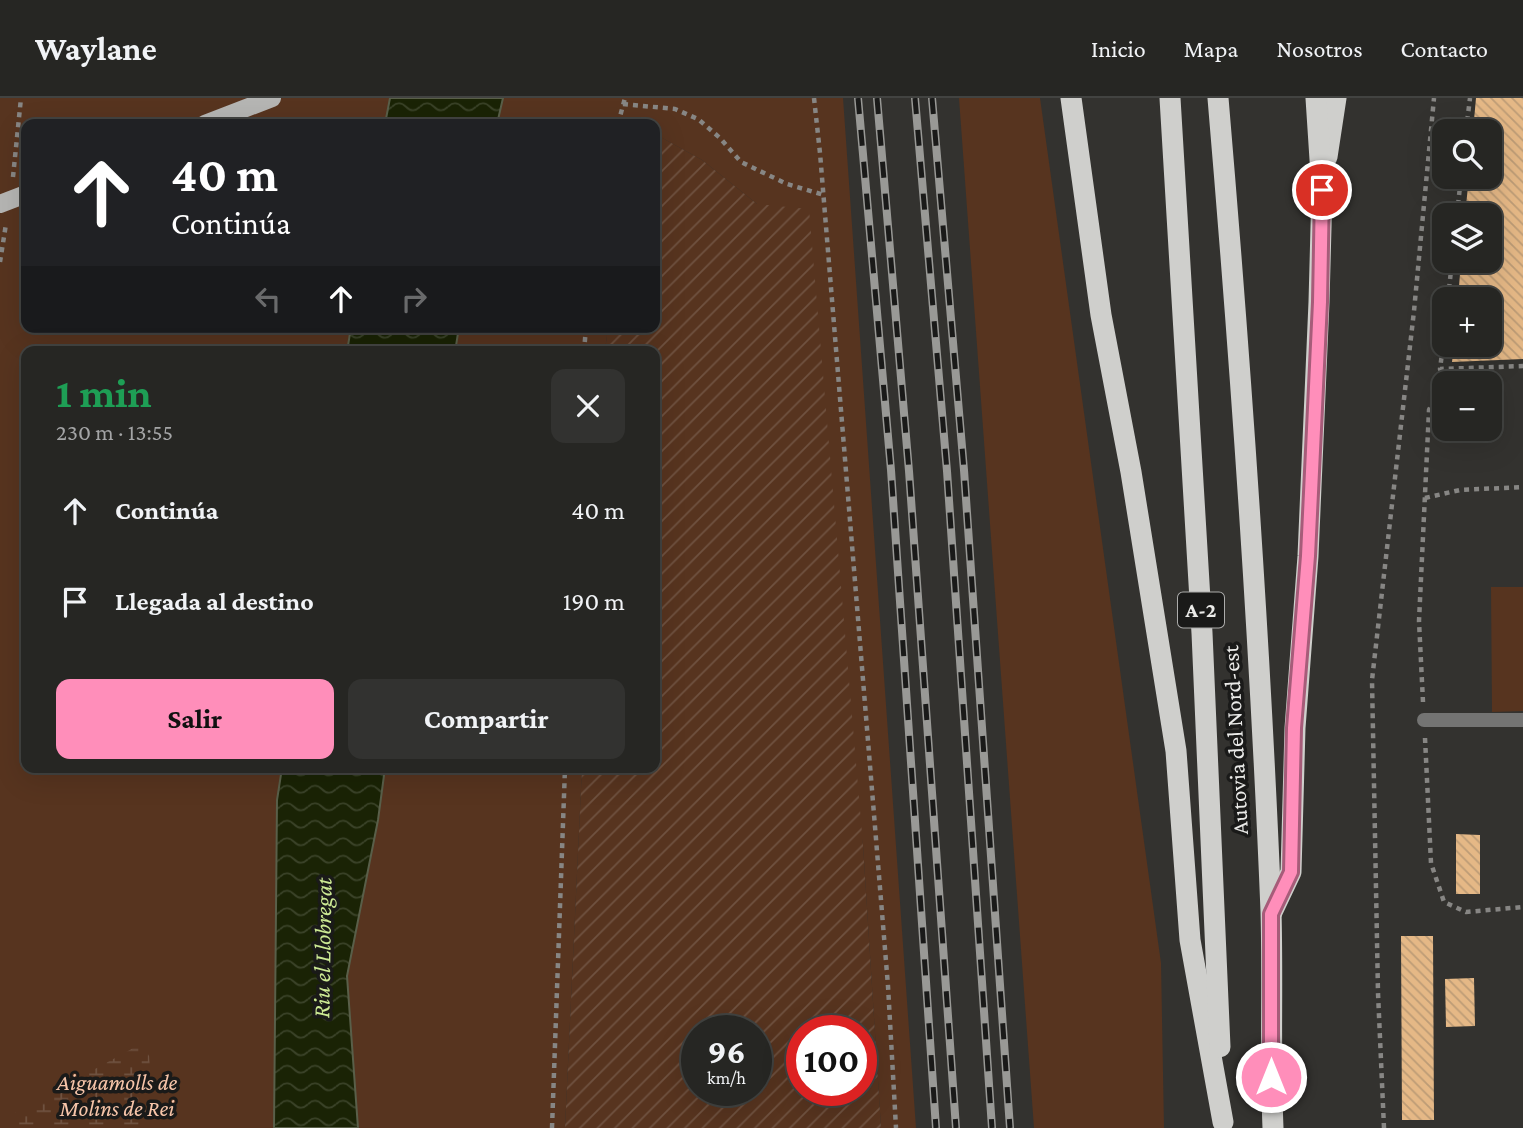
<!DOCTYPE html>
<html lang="es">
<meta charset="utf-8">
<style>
body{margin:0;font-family:"Crimson Pro",serif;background:#323230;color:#f1f3f6;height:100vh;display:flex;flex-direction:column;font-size:26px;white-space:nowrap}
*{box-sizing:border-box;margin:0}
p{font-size:23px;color:#a4a5a6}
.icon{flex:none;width:38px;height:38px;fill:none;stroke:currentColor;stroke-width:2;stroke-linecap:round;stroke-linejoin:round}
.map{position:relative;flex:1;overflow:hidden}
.sheet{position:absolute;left:21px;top:248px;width:639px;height:427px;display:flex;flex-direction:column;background:#262623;border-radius:14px;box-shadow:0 7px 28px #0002,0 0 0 2px #424341}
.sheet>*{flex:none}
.banner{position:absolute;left:21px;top:21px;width:639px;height:214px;border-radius:14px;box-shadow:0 7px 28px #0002,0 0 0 2px #424341;background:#202124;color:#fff;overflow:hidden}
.fabs{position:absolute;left:1432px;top:21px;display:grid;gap:14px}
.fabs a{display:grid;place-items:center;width:70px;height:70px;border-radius:14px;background:#262623;box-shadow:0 7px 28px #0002,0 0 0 2px #424341;font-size:35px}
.speed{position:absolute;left:681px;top:917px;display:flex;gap:14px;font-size:35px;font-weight:700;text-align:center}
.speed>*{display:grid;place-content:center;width:91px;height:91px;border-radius:50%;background:#262623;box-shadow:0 7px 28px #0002,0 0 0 2px #424341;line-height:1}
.speed small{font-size:18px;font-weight:400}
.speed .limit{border:10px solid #d22;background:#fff;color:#111}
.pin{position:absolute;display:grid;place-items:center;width:60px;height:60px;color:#fff;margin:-30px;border:4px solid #fff;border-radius:50%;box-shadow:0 2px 7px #0007}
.me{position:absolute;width:77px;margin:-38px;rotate:0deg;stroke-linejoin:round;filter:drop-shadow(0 0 5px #0008)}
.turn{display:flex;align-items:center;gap:24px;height:147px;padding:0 35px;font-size:32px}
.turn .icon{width:91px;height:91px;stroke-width:2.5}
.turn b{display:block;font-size:49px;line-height:60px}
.lanes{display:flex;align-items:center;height:66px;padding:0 35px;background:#0003;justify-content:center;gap:35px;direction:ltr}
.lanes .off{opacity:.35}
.round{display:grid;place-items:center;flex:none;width:74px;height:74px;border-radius:14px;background:#323230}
.overview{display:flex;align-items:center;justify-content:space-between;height:119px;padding:0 35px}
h1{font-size:42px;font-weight:700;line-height:52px;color:#1e9e55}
.button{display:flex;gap:14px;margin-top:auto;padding:14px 35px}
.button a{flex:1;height:80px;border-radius:14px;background:#ff8eba;color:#111;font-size:28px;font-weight:700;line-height:80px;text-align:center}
.button a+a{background:#323230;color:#f1f3f6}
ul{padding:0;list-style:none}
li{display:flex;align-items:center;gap:21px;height:91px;padding:0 35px}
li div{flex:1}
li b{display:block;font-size:26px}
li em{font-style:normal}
header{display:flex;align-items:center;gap:42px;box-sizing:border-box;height:98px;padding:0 35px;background:#262623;border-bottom:2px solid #424341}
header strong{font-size:33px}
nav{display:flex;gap:38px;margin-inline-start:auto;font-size:24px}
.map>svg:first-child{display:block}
</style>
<header>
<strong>Waylane</strong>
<nav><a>Inicio</a><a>Mapa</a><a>Nosotros</a><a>Contacto</a></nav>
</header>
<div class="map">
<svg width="1523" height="1030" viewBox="0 0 1523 1030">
<defs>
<pattern id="wetland-marsh" width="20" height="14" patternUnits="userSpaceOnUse" patternTransform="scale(1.75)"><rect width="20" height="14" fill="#57341f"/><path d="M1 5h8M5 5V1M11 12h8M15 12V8" fill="none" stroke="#6f5240"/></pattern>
<pattern id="garden-furrows" width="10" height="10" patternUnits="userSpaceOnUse" patternTransform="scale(1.75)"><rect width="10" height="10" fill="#57341f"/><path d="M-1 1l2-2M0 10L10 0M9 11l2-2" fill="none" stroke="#6f5240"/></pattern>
<pattern id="water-waves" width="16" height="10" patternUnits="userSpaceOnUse" patternTransform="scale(1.75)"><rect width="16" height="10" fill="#1a2305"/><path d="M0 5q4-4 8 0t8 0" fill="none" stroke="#3b4329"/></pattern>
<pattern id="building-back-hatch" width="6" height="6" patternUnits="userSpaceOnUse" patternTransform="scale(1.75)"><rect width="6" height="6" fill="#e5b886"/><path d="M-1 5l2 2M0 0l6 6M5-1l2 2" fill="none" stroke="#bd9c76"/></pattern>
</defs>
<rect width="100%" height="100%" fill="#33322f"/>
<g fill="#57341f">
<path d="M0,0h390l-5,26h-359v203h325l-4,25h-321v416h256l-5,32 -3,328h-274z"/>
<path d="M503,0h340l73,1030h-35l-18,-283 -106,-641 -55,-44 -47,-26 -1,-10h-157z"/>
<path d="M959,0h81l121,865 3,165h-130z"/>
<path d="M459,229h149l-3,25h-150z"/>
<path d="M1491,489h32v124l-31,1z"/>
<path d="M385,670h197l-17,360h-207l-11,-152 31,-156z"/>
</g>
<path fill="url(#wetland-marsh)" d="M148,942l6,88h-154v-7z"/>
<path fill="url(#garden-furrows)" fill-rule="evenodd" d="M655,36l47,26 55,44 52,5 54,636 18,283h-316l17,-360h72v-416h-49l3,-25h46zM696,933h60v59h-60zM802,933h59v59h-59z"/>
<g fill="url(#water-waves)" stroke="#595f49" stroke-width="2">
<path d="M390,0h113l-6,26h-112z"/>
<path d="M351,229h108l-4,25h-108z"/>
<path d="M282,670h103l-7,52 -31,156 11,152h-84l3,-328z"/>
</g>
<g fill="url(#building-back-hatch)">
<path d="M1476,0h47v261l-71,3 2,-17h35v-46h-31l3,-38h28v-46h-24l4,-38h20v-46h-16z"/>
<path d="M1456,736l24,1v59h-24z"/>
<path d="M1401,838h32l1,184h-32z"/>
<path d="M1474,880l1,48 -29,1 -1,-48z"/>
</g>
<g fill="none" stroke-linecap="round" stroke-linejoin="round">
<g stroke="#878684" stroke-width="4.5" stroke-dasharray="5 5" stroke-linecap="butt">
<path d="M814,0l6,55 68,833 8,142"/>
<path d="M623,6l52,5 23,10 22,19 21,24 46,22 37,11"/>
<path d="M618,26l7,-26"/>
<path d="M1466,33l4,-33"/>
<path d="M13,79l8,-79"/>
<path d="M1457,117l4,-38"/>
<path d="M0,164l6,-38"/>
<path d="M1448,201l4,-38"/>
<path d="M1444,240l-4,31 83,-3"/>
<path d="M584,254l2,-25"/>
<path d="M1425,400l35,-8 63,-3"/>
<path d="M1423,604l-4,-81 10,-211 18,-41"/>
<path d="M1425,640l6,125 13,39 22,10 57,-5"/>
<path d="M552,1030l13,-360"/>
<path d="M1384,1030l-6,-135 -6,-313 42,-369 20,-213"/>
</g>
<path stroke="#747473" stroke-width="14" d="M1424,622h99"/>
<g stroke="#b5b5b3" stroke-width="18">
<path d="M205,26l67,-26"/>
<path d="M0,106l26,-10"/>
</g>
<g stroke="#cfcfcc" stroke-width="21">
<path d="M1071,0l30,217 30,157 45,279 14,189 33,182"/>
<path d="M1170,0l32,535 18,414"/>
<path d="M1218,0c23,270 42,542 53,813 2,72 -1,145 2,217"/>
<path d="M1327,59l9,-59"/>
<path d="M1272,814l19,-40 4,-144 13,-172 11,-254 3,-112 -6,-92"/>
</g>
<g stroke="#999996" stroke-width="8">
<g id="rail">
<path d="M858,0l33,372 45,658"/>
<path d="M877,0l32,373 47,657"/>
<path d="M915,0l32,373 45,657"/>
<path d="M932,0l32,372 46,658"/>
</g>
</g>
<use href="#rail" stroke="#1a1a19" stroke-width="5" stroke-dasharray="16" stroke-linecap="butt"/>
</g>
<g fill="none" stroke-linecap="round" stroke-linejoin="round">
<g stroke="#a65c79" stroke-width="18">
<path id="route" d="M1271,979v-163l20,-42 3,-144 14,-172 12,-254 2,-112"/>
</g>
<use href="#route" stroke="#ff8eba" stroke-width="12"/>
</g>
<g text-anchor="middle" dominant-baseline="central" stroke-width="7" stroke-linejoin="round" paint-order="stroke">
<rect fill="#1a1a19" stroke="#acacab" stroke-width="2" x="1178" y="494.5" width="46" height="35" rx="5"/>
<g font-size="21" font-weight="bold" fill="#ebebe9">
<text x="1201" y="512">A-2</text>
</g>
<g font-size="23" fill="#ebebe9" stroke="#1a1a19">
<text transform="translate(1235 642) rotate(-93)">Autovia del Nord-est</text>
</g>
<g font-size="23" font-style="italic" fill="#f7c5a9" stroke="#1a1a19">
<text x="117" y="984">Aiguamolls de<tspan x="117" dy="26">Molins de Rei</tspan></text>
</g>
<g font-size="24" font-style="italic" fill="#cdea94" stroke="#1a1a19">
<text transform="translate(322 850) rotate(-89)">Riu el Llobregat</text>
</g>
</g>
</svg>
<div class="fabs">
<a><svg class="icon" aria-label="search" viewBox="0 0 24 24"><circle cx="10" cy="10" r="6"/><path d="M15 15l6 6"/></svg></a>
<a><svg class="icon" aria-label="layers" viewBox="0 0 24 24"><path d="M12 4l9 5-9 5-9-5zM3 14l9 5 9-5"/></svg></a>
<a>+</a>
<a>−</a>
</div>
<div class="speed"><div>96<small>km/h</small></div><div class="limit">100</div></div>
<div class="pin" style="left:1322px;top:92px;background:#d93025"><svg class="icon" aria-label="arrive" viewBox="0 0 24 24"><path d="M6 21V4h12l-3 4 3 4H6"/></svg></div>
<svg class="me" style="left:1271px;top:979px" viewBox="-20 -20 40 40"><circle r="17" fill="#ff8eba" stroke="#fff" stroke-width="3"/><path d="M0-11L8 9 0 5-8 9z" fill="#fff"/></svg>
<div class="banner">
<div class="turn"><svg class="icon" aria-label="ahead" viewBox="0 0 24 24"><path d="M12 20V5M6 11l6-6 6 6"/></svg><div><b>40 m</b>Continúa</div></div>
<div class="lanes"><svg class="icon off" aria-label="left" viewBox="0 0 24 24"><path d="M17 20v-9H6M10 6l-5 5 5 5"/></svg><svg class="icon" aria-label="ahead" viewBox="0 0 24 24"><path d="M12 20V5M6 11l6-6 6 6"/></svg><svg class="icon off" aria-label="right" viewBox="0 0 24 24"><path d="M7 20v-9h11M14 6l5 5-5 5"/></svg></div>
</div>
<section class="sheet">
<div class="overview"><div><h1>1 min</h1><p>230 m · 13:55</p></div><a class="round"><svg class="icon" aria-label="close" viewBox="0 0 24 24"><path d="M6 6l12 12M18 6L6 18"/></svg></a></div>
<ul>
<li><svg class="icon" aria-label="ahead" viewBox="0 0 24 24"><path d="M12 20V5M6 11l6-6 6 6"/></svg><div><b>Continúa</b></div><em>40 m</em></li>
<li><svg class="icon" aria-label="arrive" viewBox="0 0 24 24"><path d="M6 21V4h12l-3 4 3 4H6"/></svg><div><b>Llegada al destino</b></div><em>190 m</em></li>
</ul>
<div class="button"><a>Salir</a><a>Compartir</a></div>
</section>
</div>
